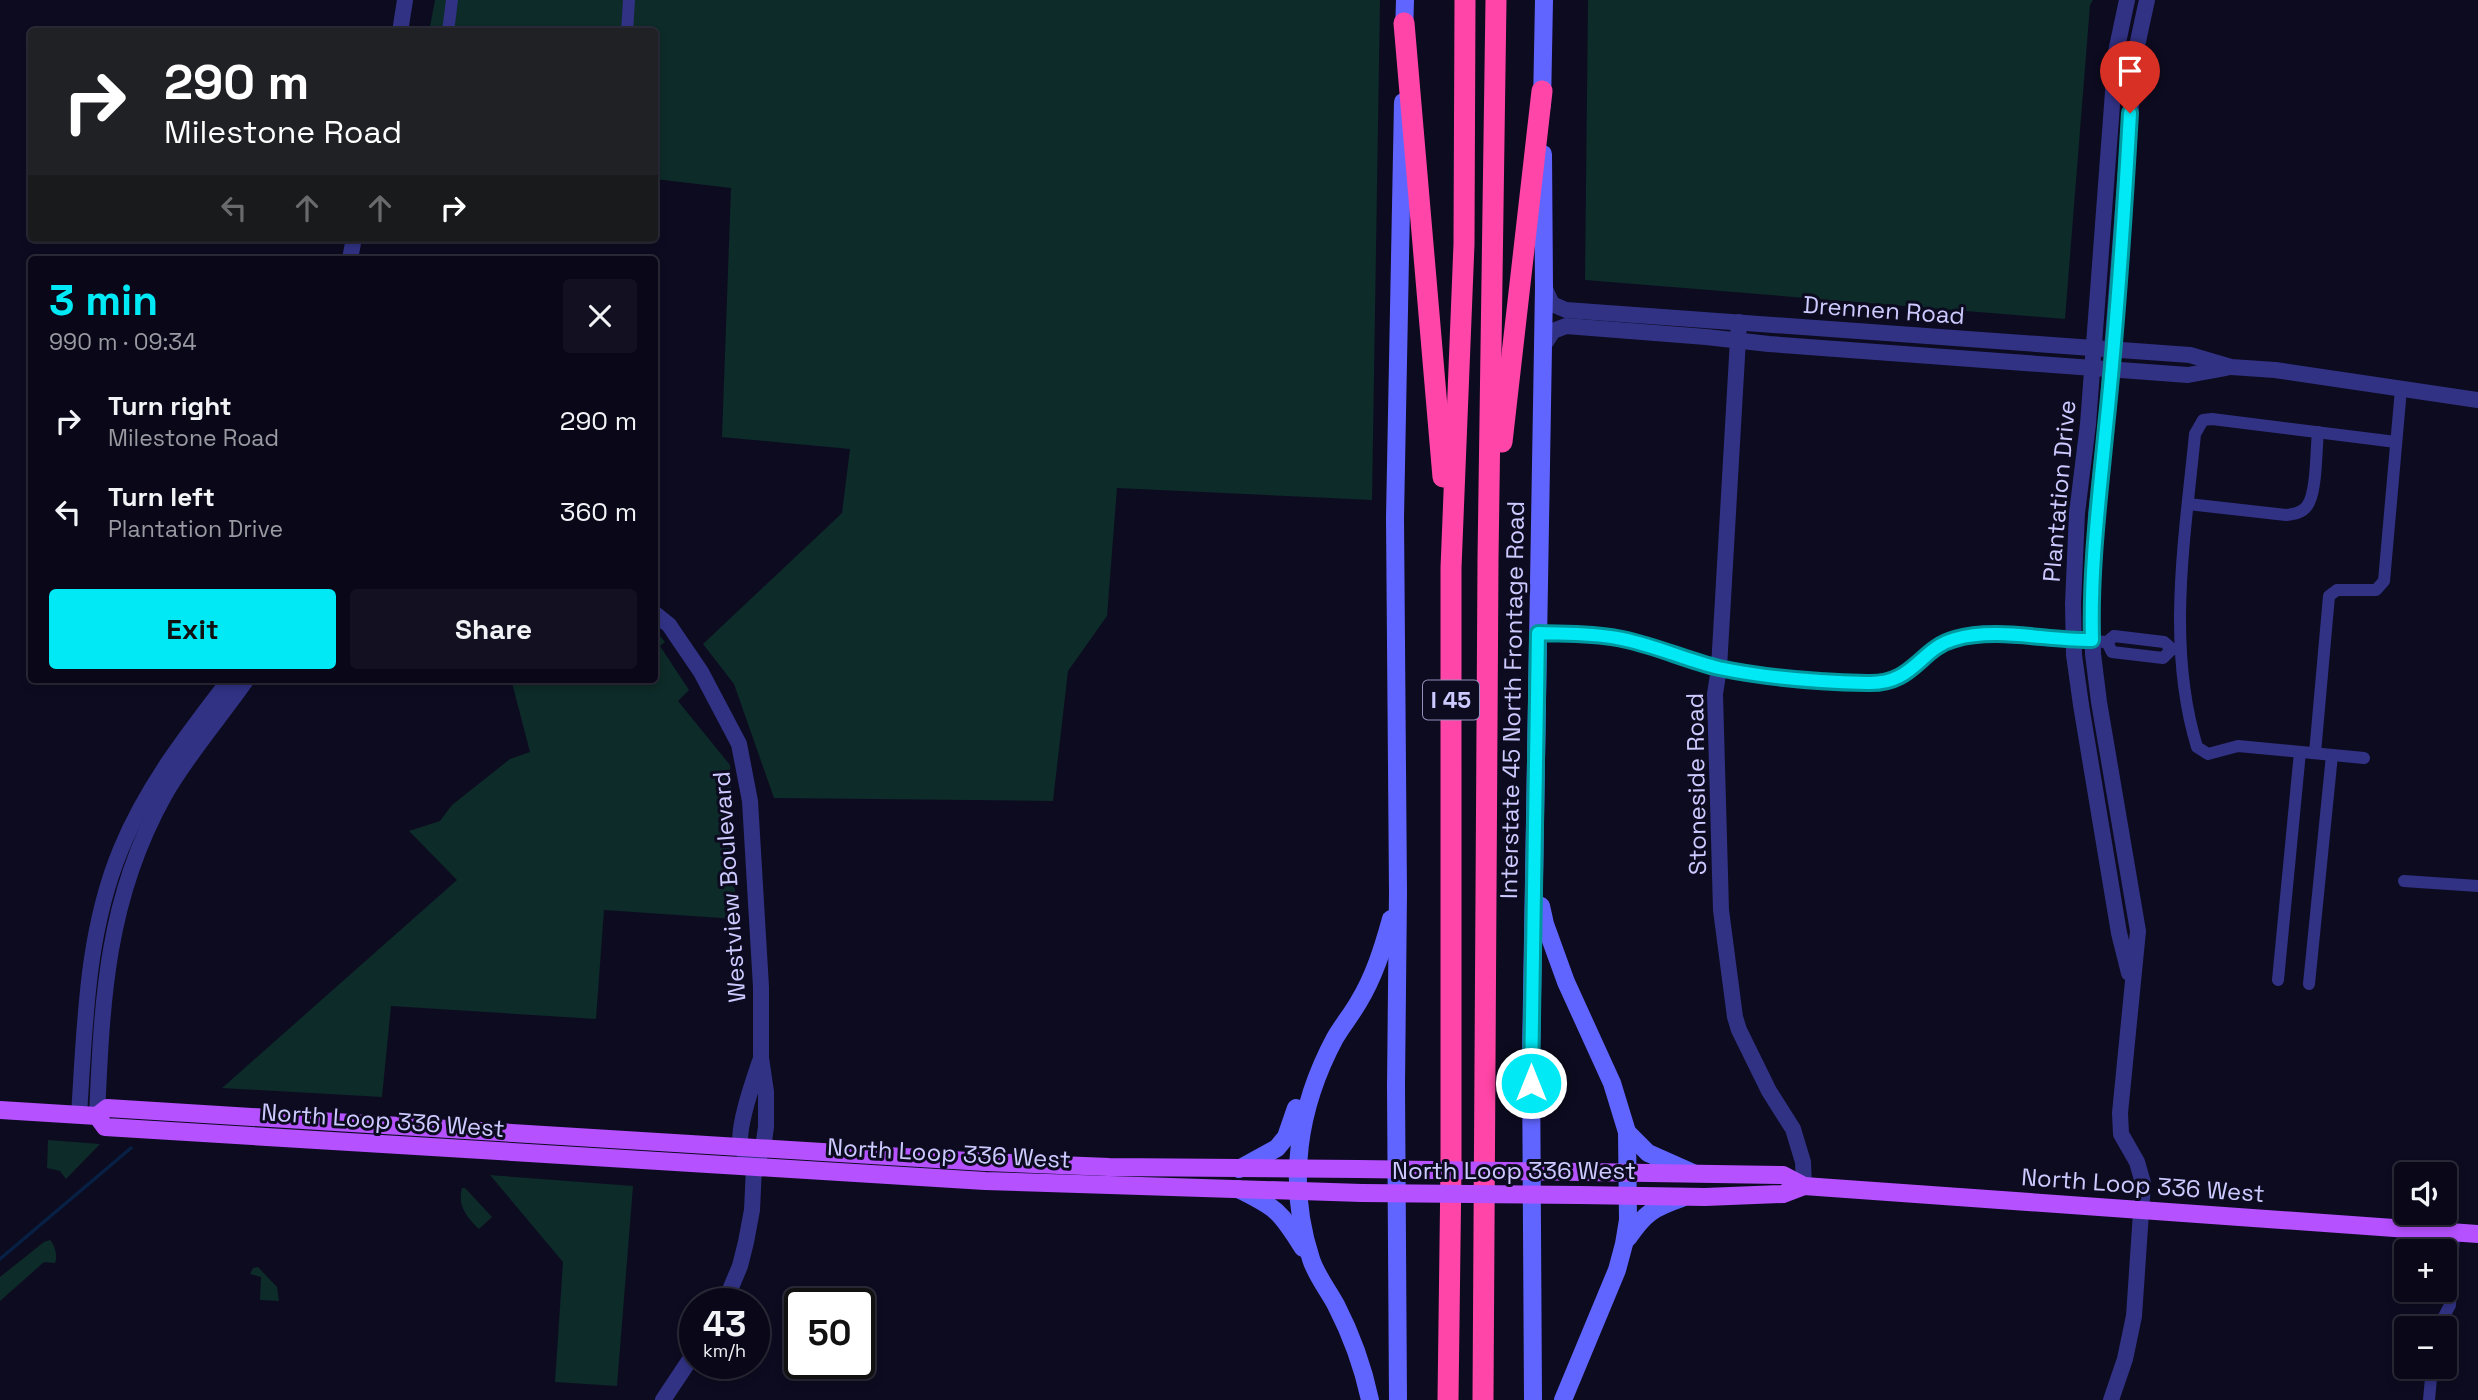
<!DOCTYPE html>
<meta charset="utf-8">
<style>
body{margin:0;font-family:"Space Grotesk",sans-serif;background:#131121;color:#f1f3f6;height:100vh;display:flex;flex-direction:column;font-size:26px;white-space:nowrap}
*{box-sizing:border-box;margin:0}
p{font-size:23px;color:#999aa2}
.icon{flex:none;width:38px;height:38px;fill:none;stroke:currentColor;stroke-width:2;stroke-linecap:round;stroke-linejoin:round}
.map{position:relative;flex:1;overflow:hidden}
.drawer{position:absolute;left:28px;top:256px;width:630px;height:427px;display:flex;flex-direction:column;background:#0a0818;border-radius:7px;box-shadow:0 4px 10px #0003,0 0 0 2px #2a2937}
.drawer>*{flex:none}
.guide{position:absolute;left:28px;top:28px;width:630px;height:214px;border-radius:7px;box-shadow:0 4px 10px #0003,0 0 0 2px #2a2937;background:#202124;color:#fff;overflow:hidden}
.tools{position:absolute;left:2394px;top:1162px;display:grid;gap:14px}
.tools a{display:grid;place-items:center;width:63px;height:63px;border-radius:7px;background:#0a0818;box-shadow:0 4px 10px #0003,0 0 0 2px #2a2937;font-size:35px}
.speed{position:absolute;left:679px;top:1288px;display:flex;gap:14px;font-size:35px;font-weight:700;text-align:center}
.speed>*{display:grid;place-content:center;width:91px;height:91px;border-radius:50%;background:#0a0818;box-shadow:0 4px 10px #0003,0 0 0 2px #2a2937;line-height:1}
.speed small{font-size:18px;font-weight:400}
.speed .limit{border:4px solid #111;border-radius:10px;background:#fff;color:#111}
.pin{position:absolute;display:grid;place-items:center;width:60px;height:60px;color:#fff;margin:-72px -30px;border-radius:50% 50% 50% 0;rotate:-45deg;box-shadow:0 0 7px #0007}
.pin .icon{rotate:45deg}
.me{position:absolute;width:77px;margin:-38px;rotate:0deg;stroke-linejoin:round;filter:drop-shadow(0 0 5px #0008)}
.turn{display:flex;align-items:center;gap:24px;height:147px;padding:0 21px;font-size:32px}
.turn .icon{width:91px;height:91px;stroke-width:2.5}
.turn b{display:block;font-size:49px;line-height:60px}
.lanes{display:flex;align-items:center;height:66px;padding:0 21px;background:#0003;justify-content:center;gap:35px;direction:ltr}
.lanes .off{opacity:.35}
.round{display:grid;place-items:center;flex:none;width:74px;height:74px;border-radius:7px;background:#131121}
.summary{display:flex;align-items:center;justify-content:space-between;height:119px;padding:0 21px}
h1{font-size:42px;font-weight:600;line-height:52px;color:#00e9f5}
.primary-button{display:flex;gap:14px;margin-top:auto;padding:14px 21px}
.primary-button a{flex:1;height:80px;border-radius:7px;background:#00e9f5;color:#111;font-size:28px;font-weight:600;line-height:80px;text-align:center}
.primary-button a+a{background:#131121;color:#f1f3f6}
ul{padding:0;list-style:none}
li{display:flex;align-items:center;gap:21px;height:91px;padding:0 21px}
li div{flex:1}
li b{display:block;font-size:26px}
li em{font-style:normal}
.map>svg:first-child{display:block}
</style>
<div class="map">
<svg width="2478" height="1400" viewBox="0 0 2478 1400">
<rect width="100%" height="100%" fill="#0d0b20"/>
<g fill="#0d2b28">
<path d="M435,0h945l-8,500 -255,-12 -10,128 -39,55 -15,130 -279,-3 -40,-114 -31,-40 139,-131 8,-64 -128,-12 9,-249 -76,-9 -1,-147h-225z"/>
<path d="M1588,0h505l-3,5 -25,314 -480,-39z"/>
<path d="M655,630l10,12 -5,4 29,44 -11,11 52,64 6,154 -132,-9 -8,109 -205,-13 -9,91 -160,-9 235,-208 -48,-49 31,-10 12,-16 58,-46 20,-7 -19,-73h143z"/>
<path d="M48,1140l52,4 -34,35 -6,-8 -13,-3z"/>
<path d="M490,1175l143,11 -16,200 -62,-4 8,-120z"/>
<path d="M462,1188h3l27,29 -13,12c-12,-11 -22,-24 -17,-41z"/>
<path d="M50,1240c5,5 8,17 5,23l-11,-1 -44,39v-24l44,-35z"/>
<path d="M258,1267l19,20 2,14 -19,-1 1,-23 -11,-3 3,-6z"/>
</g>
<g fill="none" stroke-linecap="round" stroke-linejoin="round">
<path stroke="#072043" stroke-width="3.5" d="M0,1259l131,-111"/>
<g stroke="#313284" stroke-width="12">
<path d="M448,32l4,-32"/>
<path d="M627,32l2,-32"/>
<path d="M2188,504l98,11c8,-1 16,-2 21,-9 10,-13 9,-57 11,-74"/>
<path d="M1538,633l78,4 32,8 71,23 44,7 107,8 27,-4 21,-14 20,-20 17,-7 31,-3 121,7 7,-6 50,6 8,7"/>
<path d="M2107,642l5,10 51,6 9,-9h8"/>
<path d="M2315,753l14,-157 8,-6h39l8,-9 17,-192"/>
<path d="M2364,758l-126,-12 -30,8 -11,-7c-31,-101 -12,-210 -2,-313l8,-14 9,-1 184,23"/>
<path d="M2404,881l74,5"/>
<path d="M2278,980l22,-228"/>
<path d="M2309,984l23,-229"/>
<path d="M2438,1328l12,-23 4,-72"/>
<path d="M2429,1400l3,-33"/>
</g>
<g stroke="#313284" stroke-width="16">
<path d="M2127,0l-11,52 -28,372 -11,89 -4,91 1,51 7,50 38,228 10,40"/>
<path d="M400,32l5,-32"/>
<path d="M350,259l4,-21"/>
<path d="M1544,287l8,17 14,6 624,45 41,12 44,3 203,30"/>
<path d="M1739,322l-20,346 -4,26 6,216 14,107 4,13 30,61 24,38 10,33 1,24"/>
<path d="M1542,348l11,-17 13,-5 140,11 63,7 419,31 38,-7"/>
<path d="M654,613l15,12 32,47 38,72 11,57 11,186v71l5,34v35l-3,21 -9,19 -2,43 -6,32 -6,24 -16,38"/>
<path d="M79,1115c6,-90 7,-182 42,-266 26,-63 68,-117 109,-170"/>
<path d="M97,1116c5,-115 9,-216 67,-320 23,-41 56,-78 83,-117"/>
<path d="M747,1157c-2,-4 -5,-6 -6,-10 -5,-18 13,-68 19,-86"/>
<path d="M663,1400l32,-48"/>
<path d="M2111,1400l14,-41 9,-43 9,-133 -6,-21 -16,-28 -1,-21 18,-182 -39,-229 -6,-48 -1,-50 4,-90 10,-88 29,-371 12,-55"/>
</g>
<g stroke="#6165ff" stroke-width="18">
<path d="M1404,35l1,-35"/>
<path d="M1542,105l2,-105"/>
<path d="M1541,906l4,18 21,58 46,101 15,49 1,88 -4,24 -7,26 -54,130"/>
<path d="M1627,1132l21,21 45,20"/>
<path d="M1239,1169l38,-21 9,-11 10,-29"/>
<path d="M1238,1189c39,19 42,22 65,59"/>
<path d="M1628,1238c17,-25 25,-30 54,-40"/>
<path d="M1370,1400c-7,-33 -18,-64 -34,-95 -8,-15 -20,-30 -25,-46 -25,-76 -13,-152 24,-221 7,-12 16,-23 23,-35 16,-26 25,-55 33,-84"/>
<path d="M1398,1400l-2,-314 2,-194 -3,-374 8,-416"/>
<path d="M1533,1400l-2,-344 13,-769 -1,-133"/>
</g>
<g stroke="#b551ff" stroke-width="18">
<path d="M0,1110l97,6 10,-8 878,54 124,5 249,2"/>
<path d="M97,1116l8,11 880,54 377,12"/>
<path d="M1584,1172l199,3 21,11"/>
<path d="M1579,1195l126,2 78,-3 21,-8 674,48"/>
</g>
<g stroke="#ff45a7" stroke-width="21">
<path d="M1404,23l39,454"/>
<path d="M1502,442l40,-351"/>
<path d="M1448,1400l3,-233v-599l13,-324 1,-244"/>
<path d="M1483,1400l5,-841 8,-559"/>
</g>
<g stroke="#b551ff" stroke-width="18">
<path d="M1358,1169l226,3"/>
<path d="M1362,1193l217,2"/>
</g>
</g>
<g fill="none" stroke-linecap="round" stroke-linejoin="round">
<g stroke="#00979f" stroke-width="18">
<path id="route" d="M1531,1083l7,-450c26,1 53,0 79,5 35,6 68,22 102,30 48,10 100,14 148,15 47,2 53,-35 88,-44 41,-12 94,2 137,1 -2,-71 7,-141 14,-213 11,-104 18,-209 24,-314"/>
</g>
<use href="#route" stroke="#00e9f5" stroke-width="12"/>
</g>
<g text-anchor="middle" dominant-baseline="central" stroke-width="6" stroke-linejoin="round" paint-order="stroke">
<rect fill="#0d0b20" stroke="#9391bc" stroke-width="2" x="1423" y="680.5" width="56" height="39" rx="5"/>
<g font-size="23" font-weight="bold" fill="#cdcaff">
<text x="1451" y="700">I 45</text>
</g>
<g font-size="24" fill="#cdcaff" stroke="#0d0b20">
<text transform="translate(1884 310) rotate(4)">Drennen Road</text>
<text transform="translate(2059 491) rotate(-85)">Plantation Drive</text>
<text transform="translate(1512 700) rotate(-89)">Interstate 45 North Frontage Road</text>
<text transform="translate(1696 784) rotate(-91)">Stoneside Road</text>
<text transform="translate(729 887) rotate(-94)">Westview Boulevard</text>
<text transform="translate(383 1120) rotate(4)">North Loop 336 West</text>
<text transform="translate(949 1153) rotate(3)">North Loop 336 West</text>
<text x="1514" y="1170">North Loop 336 West</text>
<text transform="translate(2143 1185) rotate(4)">North Loop 336 West</text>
</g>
</g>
</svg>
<div class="tools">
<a><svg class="icon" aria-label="sound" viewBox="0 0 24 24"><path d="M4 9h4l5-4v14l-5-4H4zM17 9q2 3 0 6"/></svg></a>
<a>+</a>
<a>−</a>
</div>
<div class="speed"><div>43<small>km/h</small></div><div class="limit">50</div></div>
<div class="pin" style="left:2130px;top:113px;background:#d93025"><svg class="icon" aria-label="arrive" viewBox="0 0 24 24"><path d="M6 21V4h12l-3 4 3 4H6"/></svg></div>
<svg class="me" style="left:1531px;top:1083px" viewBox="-20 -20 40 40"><circle r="17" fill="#00e9f5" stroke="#fff" stroke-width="3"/><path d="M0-11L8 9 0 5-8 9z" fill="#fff"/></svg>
<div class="guide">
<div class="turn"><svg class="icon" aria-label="right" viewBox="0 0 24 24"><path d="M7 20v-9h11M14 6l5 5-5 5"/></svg><div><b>290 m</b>Milestone Road</div></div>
<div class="lanes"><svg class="icon off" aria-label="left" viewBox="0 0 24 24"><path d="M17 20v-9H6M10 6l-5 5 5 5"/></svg><svg class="icon off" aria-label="ahead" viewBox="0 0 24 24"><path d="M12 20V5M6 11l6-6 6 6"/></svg><svg class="icon off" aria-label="ahead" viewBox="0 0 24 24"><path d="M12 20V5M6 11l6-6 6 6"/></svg><svg class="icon" aria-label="right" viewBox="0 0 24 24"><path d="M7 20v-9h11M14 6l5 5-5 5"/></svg></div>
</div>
<section class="drawer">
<div class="summary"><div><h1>3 min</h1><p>990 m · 09:34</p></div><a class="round"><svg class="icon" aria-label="close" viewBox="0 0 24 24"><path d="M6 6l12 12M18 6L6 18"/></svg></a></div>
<ul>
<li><svg class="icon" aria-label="right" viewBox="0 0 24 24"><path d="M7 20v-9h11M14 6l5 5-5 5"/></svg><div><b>Turn right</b><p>Milestone Road</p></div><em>290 m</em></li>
<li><svg class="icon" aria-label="left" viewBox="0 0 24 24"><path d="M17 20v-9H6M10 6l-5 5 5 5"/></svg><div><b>Turn left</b><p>Plantation Drive</p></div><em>360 m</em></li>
</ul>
<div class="primary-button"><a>Exit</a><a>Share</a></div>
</section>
</div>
